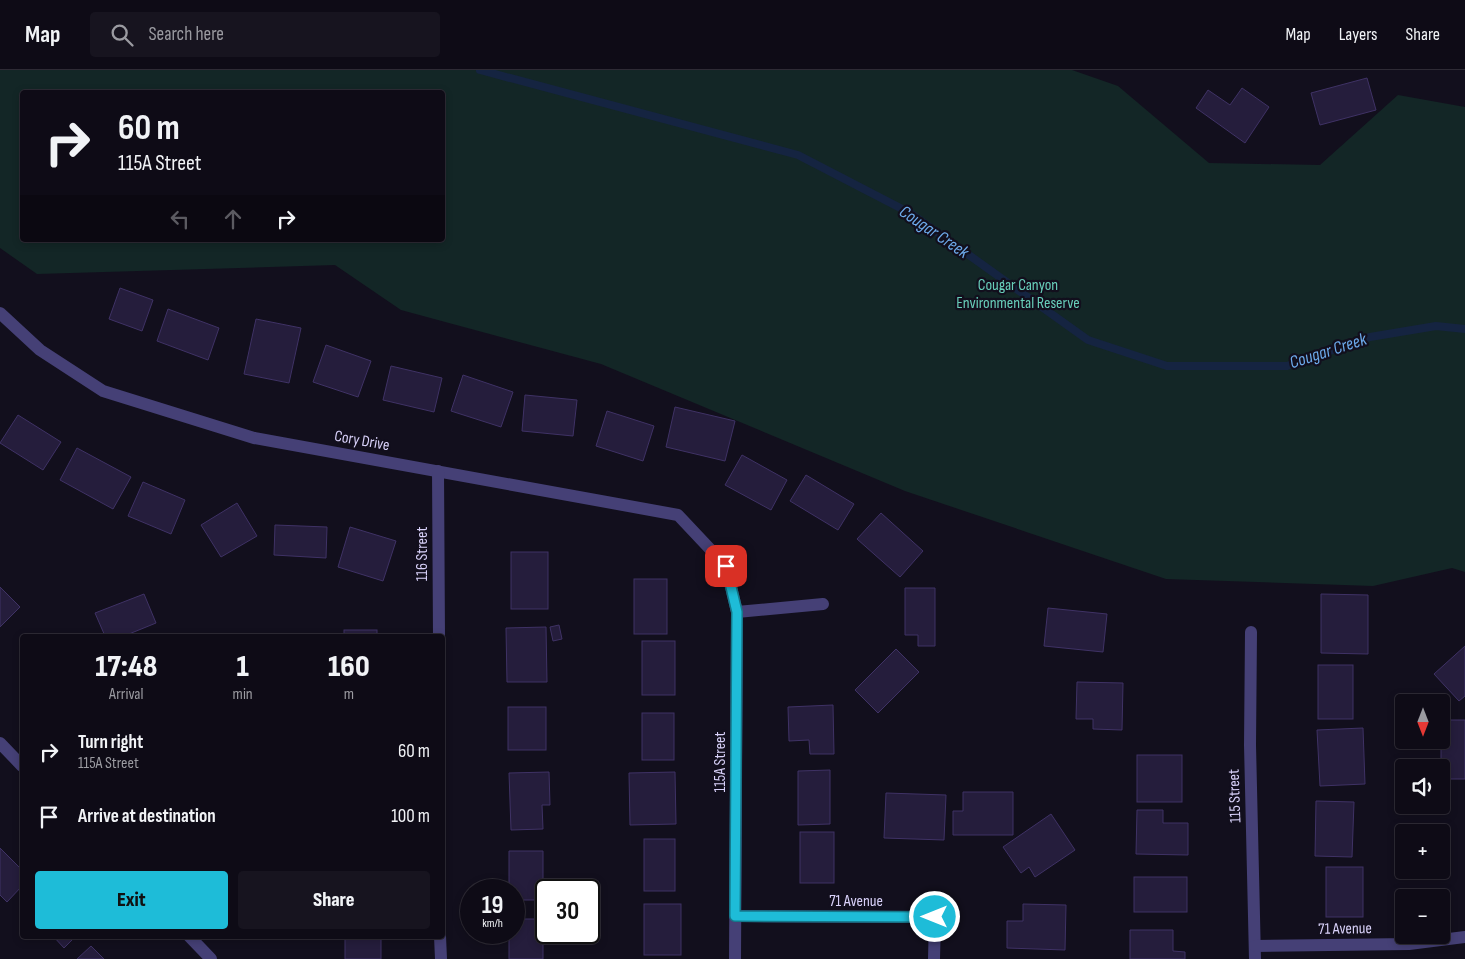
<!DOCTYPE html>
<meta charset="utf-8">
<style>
body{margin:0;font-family:"Sofia Sans Condensed",sans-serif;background:#17141f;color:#f1f3f6;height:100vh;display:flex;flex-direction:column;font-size:19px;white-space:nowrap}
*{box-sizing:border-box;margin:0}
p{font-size:16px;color:#9b9ba1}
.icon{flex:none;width:28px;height:28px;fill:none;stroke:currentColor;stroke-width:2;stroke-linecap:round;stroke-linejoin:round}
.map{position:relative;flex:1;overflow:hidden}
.panel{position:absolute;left:20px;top:564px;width:425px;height:305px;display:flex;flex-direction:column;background:#0e0b16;border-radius:5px;box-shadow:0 2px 8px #0003,0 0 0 1px #2e2b35}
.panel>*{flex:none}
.hud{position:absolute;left:20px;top:20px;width:425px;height:152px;border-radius:5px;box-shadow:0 2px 8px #0003,0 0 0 1px #2e2b35;background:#0e0b16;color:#f1f3f6;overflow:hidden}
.needle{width:32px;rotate:180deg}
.buttons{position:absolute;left:1395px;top:624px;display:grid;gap:10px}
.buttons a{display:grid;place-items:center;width:55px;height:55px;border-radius:5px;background:#0e0b16;box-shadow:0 2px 8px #0003,0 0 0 1px #2e2b35;font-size:25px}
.speed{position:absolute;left:460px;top:809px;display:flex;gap:10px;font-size:25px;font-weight:700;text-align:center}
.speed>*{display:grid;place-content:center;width:65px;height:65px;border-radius:50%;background:#0e0b16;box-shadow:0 2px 8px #0003,0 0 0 1px #2e2b35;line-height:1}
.speed small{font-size:12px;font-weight:400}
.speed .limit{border:2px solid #111;border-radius:8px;background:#fff;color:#111}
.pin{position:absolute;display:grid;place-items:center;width:42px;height:42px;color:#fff;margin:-21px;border-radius:10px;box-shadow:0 2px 8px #0006}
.me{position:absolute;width:55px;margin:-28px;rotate:270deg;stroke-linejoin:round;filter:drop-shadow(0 0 4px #0008)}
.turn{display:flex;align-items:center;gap:18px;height:105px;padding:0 15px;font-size:22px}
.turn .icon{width:65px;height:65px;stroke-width:2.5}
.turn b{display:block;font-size:35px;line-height:42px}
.lanes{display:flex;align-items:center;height:48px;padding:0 15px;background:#0003;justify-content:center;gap:25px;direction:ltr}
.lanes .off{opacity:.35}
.eta{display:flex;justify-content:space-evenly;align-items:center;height:85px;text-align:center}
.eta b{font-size:30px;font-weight:800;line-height:35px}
.cta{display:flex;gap:10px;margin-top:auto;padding:10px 15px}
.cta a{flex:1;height:58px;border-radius:5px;background:#1ebcd8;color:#111;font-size:20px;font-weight:800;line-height:58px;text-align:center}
.cta a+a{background:#17141f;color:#f1f3f6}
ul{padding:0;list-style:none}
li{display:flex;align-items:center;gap:15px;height:65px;padding:0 15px}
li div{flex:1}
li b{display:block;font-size:19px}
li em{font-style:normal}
header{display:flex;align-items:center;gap:30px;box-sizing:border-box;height:70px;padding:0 25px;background:#0e0b16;border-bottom:1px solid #2e2b35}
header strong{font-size:24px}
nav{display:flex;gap:28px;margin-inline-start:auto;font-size:18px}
.search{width:350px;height:45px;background:#17141f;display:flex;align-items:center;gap:12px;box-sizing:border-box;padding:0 18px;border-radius:5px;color:#9b9ba1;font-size:19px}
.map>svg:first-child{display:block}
</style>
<header>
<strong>Map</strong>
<div class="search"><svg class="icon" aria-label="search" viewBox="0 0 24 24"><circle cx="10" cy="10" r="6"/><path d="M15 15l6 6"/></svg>Search here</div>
<nav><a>Map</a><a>Layers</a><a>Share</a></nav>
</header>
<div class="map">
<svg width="1465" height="889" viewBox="0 0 1465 889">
<rect width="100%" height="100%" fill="#120f1d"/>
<path fill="#132626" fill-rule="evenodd" d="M0,0h1072l46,16 91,77 111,2 78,-70 67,12v465l-13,-4 -79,18 -207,-7 -261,-88 -304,-127 -200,-54 -66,-45 -298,9 -37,-26zM442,22v148h-420v-148z"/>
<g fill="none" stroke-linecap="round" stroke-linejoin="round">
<path stroke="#152441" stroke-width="8" d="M480,0l318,85 112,58 178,127 79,26h120l83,-29 66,-11 29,3"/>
</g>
<g fill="#251d3c" stroke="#3f3265">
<path d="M1367,8l9,32 -56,15 -9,-32z"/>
<path d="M1242,18l27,19 -24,36 -49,-35 12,-18 22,15z"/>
<path d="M120,218l33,12 -11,31 -33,-12z"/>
<path d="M168,239l51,19 -11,32 -51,-19z"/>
<path d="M256,249l45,9 -12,55 -45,-9z"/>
<path d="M326,275l45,16 -13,36 -45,-15z"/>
<path d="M391,296l51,12 -8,34 -51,-12z"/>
<path d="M463,305l50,17 -12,35 -50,-16z"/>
<path d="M525,325l52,5 -4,36 -51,-5z"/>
<path d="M675,337l60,14 -10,40 -59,-14z"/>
<path d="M607,341l47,15 -11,35 -47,-15z"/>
<path d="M18,345l43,27 -18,28 -43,-27z"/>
<path d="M77,378l54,29 -18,32 -53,-29z"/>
<path d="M742,385l45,25 -16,30 -46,-25z"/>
<path d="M806,405l48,29 -16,26 -48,-29z"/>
<path d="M143,412l42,18 -14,34 -43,-18z"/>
<path d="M237,433l20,33 -36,21 -20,-32z"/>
<path d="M881,443l42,38 -23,26 -43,-38z"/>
<path d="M275,455l52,2 -1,31 -52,-3z"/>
<path d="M350,457l46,14 -13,40 -45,-14z"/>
<rect x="511" y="482" width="37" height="57"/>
<rect x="634" y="509" width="33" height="55"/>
<path d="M0,517l20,20 -20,20z"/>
<path d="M905,518h30v58h-17v-11h-13z"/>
<path d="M144,524l12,29 -32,13h-19l-10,-23z"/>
<path d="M1321,524l47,1v59l-47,-1z"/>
<path d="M1048,538l59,6 -4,38 -59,-6z"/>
<path d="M559,555l3,14 -9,2 -3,-14z"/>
<path d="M546,557l1,55h-40l-1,-54z"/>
<rect x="344" y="560" width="33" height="6"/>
<rect x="642" y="571" width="33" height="54"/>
<path d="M1465,576v50l-6,5 -25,-27z"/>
<path d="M896,579l23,23 -41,41 -23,-23z"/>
<rect x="1318" y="595" width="35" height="54"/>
<path d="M1077,612l46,1 -1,47 -29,-1v-10h-17z"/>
<path d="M833,635l1,49h-24l-1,-14 -20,1 -1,-34z"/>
<rect x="508" y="637" width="38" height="43"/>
<rect x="642" y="643" width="32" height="47"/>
<rect x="1441" y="650" width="24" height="59"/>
<path d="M1363,658l2,56 -45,2 -3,-56z"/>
<rect x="1137" y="685" width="45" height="47"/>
<path d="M830,700v54l-32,1v-54z"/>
<path d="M549,702l1,33h-8l1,24 -32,1 -2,-57z"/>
<path d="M675,702l1,52 -46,1 -1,-52z"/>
<path d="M963,722h50v43h-60v-24h10z"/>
<path d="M886,723l60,2 -2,45 -60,-2z"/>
<path d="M1316,731l38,1 -2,55 -37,-1z"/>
<path d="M1137,740h26v13h25v32l-52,-1z"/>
<path d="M1051,744l24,36 -40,27 -6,-10 -8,6 -18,-26z"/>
<rect x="800" y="762" width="34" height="51"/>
<rect x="644" y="769" width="31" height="52"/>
<path d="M0,778l22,22v16l-15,16 -7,-7z"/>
<path d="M509,781h34v49h-29v-10h-5z"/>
<rect x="1326" y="797" width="37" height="50"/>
<rect x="1134" y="807" width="53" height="35"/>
<rect x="644" y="834" width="37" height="51"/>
<path d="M1023,834l43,1 -1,45 -58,-2v-27h16z"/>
<path d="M514,849h29v40h-34v-27h5z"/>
<path d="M1130,860h43v21l12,1v7h-55z"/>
<path d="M53,866h23l-12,12z"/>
<rect x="345" y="866" width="36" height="23"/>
<path d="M91,876l13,13h-27z"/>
</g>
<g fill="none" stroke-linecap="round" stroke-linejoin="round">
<g stroke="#454076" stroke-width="12">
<path d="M0,243l40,37 63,41 151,47 424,77 48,51 11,46 -2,347"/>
<path d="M438,401l1,165"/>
<path d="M737,542l86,-8"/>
<path d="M1251,562l-1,113 5,214"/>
<path d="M0,673l22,23"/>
<path d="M735,846l200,1 -1,42"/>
<path d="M189,866l22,23"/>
<path d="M440,866l1,23"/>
<path d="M1255,876l154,-2 56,-7"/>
</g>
</g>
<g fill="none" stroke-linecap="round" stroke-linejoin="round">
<g stroke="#147a8c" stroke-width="12">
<path id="route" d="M726,496l11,46 -2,304 200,1"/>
</g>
<use href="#route" stroke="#1ebcd8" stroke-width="9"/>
</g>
<g text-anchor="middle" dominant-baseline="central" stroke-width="4.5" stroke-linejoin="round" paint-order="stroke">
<g font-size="16" fill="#68ceba" stroke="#120f1d">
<text x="1018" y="215">Cougar Canyon<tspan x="1018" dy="18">Environmental Reserve</tspan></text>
</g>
<g font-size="16" fill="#d8d1f9" stroke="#120f1d">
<text transform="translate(362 371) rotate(10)">Cory Drive</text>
<text transform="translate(422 484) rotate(-90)">116 Street</text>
<text transform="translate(720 692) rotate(-90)">115A Street</text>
<text transform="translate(1235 726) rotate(-92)">115 Street</text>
<text x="856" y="831">71 Avenue</text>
<text transform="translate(1345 859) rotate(-1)">71 Avenue</text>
</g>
<g font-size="18" font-style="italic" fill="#6daaeb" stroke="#120f1d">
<text transform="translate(934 162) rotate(34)">Cougar Creek</text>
<text transform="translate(1328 281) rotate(-18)">Cougar Creek</text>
</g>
</g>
</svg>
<div class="buttons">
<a><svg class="needle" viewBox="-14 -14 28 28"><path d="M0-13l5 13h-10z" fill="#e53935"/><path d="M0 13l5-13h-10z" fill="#9b9ba1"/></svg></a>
<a><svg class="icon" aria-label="sound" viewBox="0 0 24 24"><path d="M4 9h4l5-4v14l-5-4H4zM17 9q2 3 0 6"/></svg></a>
<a>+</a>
<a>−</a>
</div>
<div class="speed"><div>19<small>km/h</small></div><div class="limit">30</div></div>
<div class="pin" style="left:726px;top:496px;background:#d93025"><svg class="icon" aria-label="arrive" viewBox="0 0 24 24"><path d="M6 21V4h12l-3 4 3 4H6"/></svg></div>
<svg class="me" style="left:935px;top:847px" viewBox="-20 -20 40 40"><circle r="17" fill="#1ebcd8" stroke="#fff" stroke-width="3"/><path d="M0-11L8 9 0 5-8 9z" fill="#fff"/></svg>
<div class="hud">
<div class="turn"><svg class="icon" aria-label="right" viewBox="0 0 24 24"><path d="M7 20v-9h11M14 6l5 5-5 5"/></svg><div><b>60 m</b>115A Street</div></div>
<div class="lanes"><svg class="icon off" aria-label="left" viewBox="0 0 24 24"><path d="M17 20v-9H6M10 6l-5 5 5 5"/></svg><svg class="icon off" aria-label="ahead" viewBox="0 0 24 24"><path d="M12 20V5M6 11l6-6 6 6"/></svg><svg class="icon" aria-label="right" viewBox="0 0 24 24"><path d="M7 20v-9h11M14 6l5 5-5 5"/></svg></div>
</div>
<section class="panel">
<div class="eta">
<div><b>17:48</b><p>Arrival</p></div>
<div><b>1</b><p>min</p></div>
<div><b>160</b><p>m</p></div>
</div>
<ul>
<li><svg class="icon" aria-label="right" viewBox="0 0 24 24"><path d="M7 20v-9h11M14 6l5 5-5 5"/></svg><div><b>Turn right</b><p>115A Street</p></div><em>60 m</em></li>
<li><svg class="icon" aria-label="arrive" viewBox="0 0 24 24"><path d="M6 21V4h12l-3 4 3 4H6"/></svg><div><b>Arrive at destination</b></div><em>100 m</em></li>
</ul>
<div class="cta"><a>Exit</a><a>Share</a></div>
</section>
</div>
